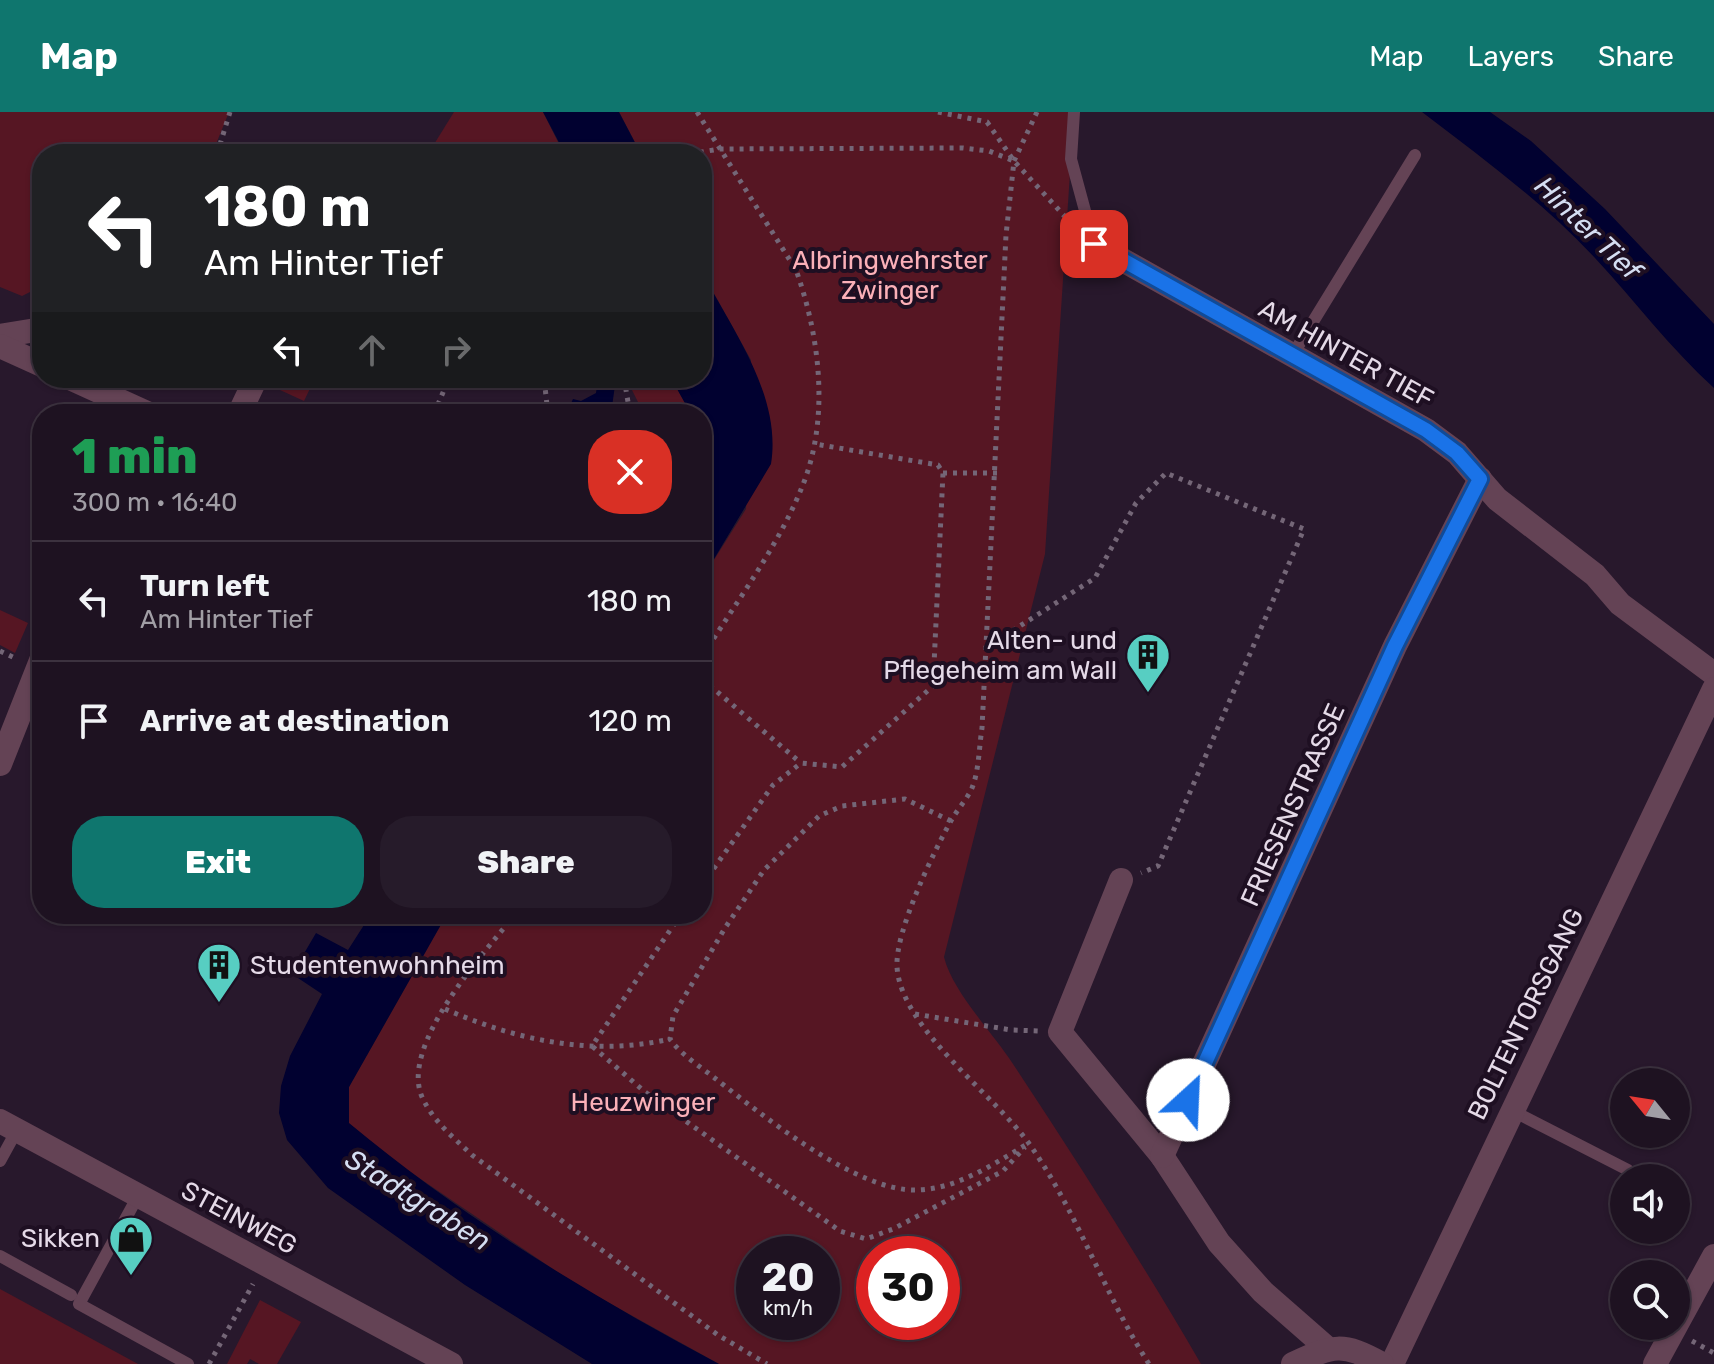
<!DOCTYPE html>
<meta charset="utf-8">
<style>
body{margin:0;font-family:Rubik,sans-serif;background:#261b2a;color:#f1f3f6;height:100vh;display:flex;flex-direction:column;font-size:30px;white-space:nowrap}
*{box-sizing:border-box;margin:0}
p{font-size:26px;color:#a19ea5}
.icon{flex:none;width:44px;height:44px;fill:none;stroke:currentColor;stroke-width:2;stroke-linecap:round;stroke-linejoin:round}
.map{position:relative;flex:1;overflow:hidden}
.details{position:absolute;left:32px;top:292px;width:680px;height:520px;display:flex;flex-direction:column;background:#1e1221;border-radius:32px;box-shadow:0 2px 6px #0004,0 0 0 2px #3c323f}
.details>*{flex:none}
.guide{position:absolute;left:32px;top:32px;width:680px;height:244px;border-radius:32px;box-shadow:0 2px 6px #0004,0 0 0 2px #3c323f;background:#202124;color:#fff;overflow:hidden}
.needle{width:52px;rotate:300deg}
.fabs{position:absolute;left:1610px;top:956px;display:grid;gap:16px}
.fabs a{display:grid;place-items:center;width:80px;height:80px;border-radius:50%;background:#1e1221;box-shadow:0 2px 6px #0004,0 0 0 2px #3c323f;font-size:40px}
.speed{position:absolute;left:736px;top:1124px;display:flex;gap:16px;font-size:40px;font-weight:700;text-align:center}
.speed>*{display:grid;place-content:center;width:104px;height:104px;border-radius:50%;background:#1e1221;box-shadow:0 2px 6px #0004,0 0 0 2px #3c323f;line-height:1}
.speed small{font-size:20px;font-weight:400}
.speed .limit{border:12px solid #d22;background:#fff;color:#111}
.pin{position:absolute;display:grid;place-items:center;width:68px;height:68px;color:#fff;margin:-34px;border-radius:16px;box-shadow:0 4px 12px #0006}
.me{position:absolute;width:88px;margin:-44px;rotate:25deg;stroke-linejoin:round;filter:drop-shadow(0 0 6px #0008)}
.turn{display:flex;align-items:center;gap:28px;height:168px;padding:0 40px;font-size:36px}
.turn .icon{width:104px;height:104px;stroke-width:2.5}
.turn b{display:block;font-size:56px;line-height:68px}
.lanes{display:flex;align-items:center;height:76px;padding:0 40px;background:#0003;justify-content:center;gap:40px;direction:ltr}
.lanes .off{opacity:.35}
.round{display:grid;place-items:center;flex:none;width:84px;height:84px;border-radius:32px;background:#261b2a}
.summary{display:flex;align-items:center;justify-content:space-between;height:136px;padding:0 40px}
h1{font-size:48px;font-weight:800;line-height:60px;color:#1e9e55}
.action{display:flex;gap:16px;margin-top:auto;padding:16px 40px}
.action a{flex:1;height:92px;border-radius:32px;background:#0f766e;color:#fff;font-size:32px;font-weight:800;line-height:92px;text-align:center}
.action a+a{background:#261b2a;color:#f1f3f6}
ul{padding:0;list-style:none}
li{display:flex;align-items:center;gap:24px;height:120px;padding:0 40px;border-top:2px solid #3c323f}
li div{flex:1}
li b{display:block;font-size:30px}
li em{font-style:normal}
header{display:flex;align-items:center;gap:48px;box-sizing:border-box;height:112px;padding:0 40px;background:#0f766e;color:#fff}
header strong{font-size:38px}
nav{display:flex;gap:44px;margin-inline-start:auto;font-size:28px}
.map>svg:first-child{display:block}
</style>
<header>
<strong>Map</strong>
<nav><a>Map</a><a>Layers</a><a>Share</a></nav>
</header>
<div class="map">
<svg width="1714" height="1252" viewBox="0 0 1714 1252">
<rect width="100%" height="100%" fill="#28182c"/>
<g fill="#561623" fill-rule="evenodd">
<path d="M0,0h229l-17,42h-170v132l-20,10 -22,-9z"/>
<path d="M454,0h89l21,42h-136z"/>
<path d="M619,0h455l-29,442 -101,403c8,34 49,76 69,107 65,99 129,198 188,300h-482l-144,-80 -175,-119 -52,-42 1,-36 98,-173h255v-335l44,-70 5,-149 -49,-88v-118h-61zM754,1142h68v68h-68zM874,1142h68v68h-68z"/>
<path d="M285,266h30l-11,23 -24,-11z"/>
<path d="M626,266h45l20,36h-47z"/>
<path d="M0,498l28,13 -13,30 -15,-8z"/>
<path d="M0,1177l138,75h-138z"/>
<path d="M260,1188l41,22 -24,42h-18l-9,-5 -3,5h-20z"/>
</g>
<g fill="#010130">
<path d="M543,0h76l22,42h-76z"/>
<path d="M1422,0h68l41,29 74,68 109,115v64c-44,-40 -79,-87 -119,-130 -52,-56 -113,-100 -173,-146z"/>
<path d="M702,160c30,58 80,123 69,192l-69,115v-165h-11l-20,-36h31z"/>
<path d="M598,266h18l-5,36h-45l7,-15 8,2 15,-8z"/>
<path d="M371,802h76l-98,173v36c113,94 240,172 370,241h-127l-127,-79 -137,-97 -41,-48 -8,-27 2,-27 9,-30 32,-62 -30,-20 24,-41 32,17z"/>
</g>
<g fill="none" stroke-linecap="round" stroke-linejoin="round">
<g stroke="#746677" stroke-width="5" stroke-dasharray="4 6" stroke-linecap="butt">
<path d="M697,0l99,158c24,67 34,149 6,217 -24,60 -66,115 -100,170"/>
<path d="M938,0l49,10 27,39 55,60"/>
<path d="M1037,0l-23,49 -8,74 -24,493c-3,19 -3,43 -10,60 -5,11 -14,21 -20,31 -18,32 -57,112 -55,148 4,62 98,128 133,178 48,68 74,149 119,219"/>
<path d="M217,42l13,-42"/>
<path d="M690,42l29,-5 244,-1 26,3 25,10"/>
<path d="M624,266l6,36"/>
<path d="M434,302l15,-36"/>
<path d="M548,302l-3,-27 8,-9"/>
<path d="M943,361h54"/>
<path d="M987,535l108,-69 41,-75 30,-30 138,56 -146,337 -17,7"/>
<path d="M0,539l17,8"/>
<path d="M702,567l99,84"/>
<path d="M951,709l-46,-22 -63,7 -23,10 -55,54 -39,58 -52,88 -3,23c11,16 31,28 46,40 46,36 141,113 201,111 41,-1 78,-27 112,-47"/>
<path d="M702,773l71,-100 28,-22 41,4 91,-81 10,-213 -5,-8 -123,-21"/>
<path d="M516,802c-32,38 -119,134 -93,185 11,23 31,39 49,56l246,180 49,29"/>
<path d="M681,802l-89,132 53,46 195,139 26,8 27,-10 110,-58 22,-24"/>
<path d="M445,897c71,31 148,48 225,30"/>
<path d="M915,902l96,16 28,1"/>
<path d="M1692,1229l22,12"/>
<path d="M209,1252l44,-80"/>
</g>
<g stroke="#644355" stroke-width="12">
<path d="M1074,0l-3,47 23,85"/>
<path d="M1292,244l123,-201"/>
<path d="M1511,998l117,60"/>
<path d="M0,1049l17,-31"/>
<path d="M138,1084l-59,108 109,60"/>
<path d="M0,1144l71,39"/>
</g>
<g stroke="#644355" stroke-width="24">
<path d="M1094,132l332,186 31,23 40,46 98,76 25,29 94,70"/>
<path d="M0,224l42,-7"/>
<path d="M0,234l42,19"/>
<path d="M70,266l79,36"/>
<path d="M239,302l17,-36"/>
<path d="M0,652l42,-106"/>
<path d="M1121,768l-61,152 102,124 57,87 44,49 64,56"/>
<path d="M1162,1044l233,-510 85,-167"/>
<path d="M1392,1252l322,-675"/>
<path d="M1655,1252l59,-108"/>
</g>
<g stroke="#644355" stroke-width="24">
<path d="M0,1009l451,243"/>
<path d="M1293,1252c41,-19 49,-22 89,0"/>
</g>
</g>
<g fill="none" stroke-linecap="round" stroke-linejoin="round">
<g stroke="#114b97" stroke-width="20">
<path id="route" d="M1094,132l332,186 31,23 23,26 -85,167 -207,454"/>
</g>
<use href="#route" stroke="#1a73e8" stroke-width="14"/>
</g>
<defs>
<g id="building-pin" transform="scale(2.3)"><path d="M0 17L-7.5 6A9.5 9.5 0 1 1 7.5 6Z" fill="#57cec2" stroke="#1e0f22"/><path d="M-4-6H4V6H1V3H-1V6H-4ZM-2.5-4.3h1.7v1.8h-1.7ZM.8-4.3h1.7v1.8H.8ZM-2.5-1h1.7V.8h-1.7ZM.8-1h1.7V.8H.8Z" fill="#111"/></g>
<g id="shop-pin" transform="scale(2.3)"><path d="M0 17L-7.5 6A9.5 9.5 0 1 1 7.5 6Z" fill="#57cec2" stroke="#1e0f22"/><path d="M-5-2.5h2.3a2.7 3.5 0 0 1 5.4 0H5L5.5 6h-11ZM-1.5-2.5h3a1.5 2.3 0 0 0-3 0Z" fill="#111"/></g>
</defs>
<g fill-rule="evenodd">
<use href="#building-pin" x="1148" y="543"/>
<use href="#building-pin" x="219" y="853"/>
<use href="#shop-pin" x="131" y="1126"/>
</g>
<g text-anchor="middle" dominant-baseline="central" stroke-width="8" stroke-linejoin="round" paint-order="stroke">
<g font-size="26" fill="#fbb0b8" stroke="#1e0f22">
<text x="890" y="148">Albringwehrster<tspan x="890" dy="30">Zwinger</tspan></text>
<text x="643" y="990">Heuzwinger</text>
</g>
<g font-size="26" fill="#e5dae8" stroke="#1e0f22">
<text transform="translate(1346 242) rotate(29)">AM HINTER TIEF</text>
<text transform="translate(1293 693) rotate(-66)">FRIESENSTRASSE</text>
<text transform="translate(1526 902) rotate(-64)">BOLTENTORSGANG</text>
<text transform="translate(239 1106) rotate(28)">STEINWEG</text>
</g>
<g font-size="26" fill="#e5dae8" stroke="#1e0f22" text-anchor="end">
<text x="1117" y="528">Alten- und<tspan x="1117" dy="30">Pflegeheim am Wall</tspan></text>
<text x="250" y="853" text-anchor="start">Studentenwohnheim</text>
<text x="100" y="1126">Sikken</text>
</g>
<g font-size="28" font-style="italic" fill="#d5def2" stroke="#1e0f22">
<text transform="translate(1588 116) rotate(44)">Hinter Tief</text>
<text transform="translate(418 1088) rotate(32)">Stadtgraben</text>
</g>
</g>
</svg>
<div class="fabs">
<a><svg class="needle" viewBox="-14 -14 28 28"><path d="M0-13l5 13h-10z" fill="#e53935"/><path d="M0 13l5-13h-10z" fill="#a19ea5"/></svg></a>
<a><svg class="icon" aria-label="sound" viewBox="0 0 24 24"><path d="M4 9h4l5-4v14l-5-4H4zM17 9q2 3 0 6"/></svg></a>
<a><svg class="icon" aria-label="search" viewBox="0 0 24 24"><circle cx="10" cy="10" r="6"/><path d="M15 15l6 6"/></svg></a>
</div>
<div class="speed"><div>20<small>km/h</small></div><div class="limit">30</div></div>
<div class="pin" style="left:1094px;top:132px;background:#d93025"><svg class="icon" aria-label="arrive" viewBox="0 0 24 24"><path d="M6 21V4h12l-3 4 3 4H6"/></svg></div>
<svg class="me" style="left:1188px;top:988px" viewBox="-20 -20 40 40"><circle r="19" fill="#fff"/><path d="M0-13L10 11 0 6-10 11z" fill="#1a73e8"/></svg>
<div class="guide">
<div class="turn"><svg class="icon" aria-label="left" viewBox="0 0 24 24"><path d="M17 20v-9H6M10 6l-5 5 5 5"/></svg><div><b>180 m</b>Am Hinter Tief</div></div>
<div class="lanes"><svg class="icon" aria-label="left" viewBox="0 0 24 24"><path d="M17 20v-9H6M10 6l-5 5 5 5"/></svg><svg class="icon off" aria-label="ahead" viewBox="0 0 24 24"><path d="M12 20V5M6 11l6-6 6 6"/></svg><svg class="icon off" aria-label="right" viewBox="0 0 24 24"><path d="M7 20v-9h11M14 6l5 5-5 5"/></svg></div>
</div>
<section class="details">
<div class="summary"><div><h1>1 min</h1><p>300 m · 16:40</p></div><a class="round" style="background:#d93025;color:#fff"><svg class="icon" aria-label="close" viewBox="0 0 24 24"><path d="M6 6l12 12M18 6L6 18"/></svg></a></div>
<ul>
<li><svg class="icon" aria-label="left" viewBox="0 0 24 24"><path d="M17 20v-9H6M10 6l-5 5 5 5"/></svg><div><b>Turn left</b><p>Am Hinter Tief</p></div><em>180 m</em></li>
<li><svg class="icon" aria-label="arrive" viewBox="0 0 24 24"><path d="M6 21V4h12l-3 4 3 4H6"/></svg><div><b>Arrive at destination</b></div><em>120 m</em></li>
</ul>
<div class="action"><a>Exit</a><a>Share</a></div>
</section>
</div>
